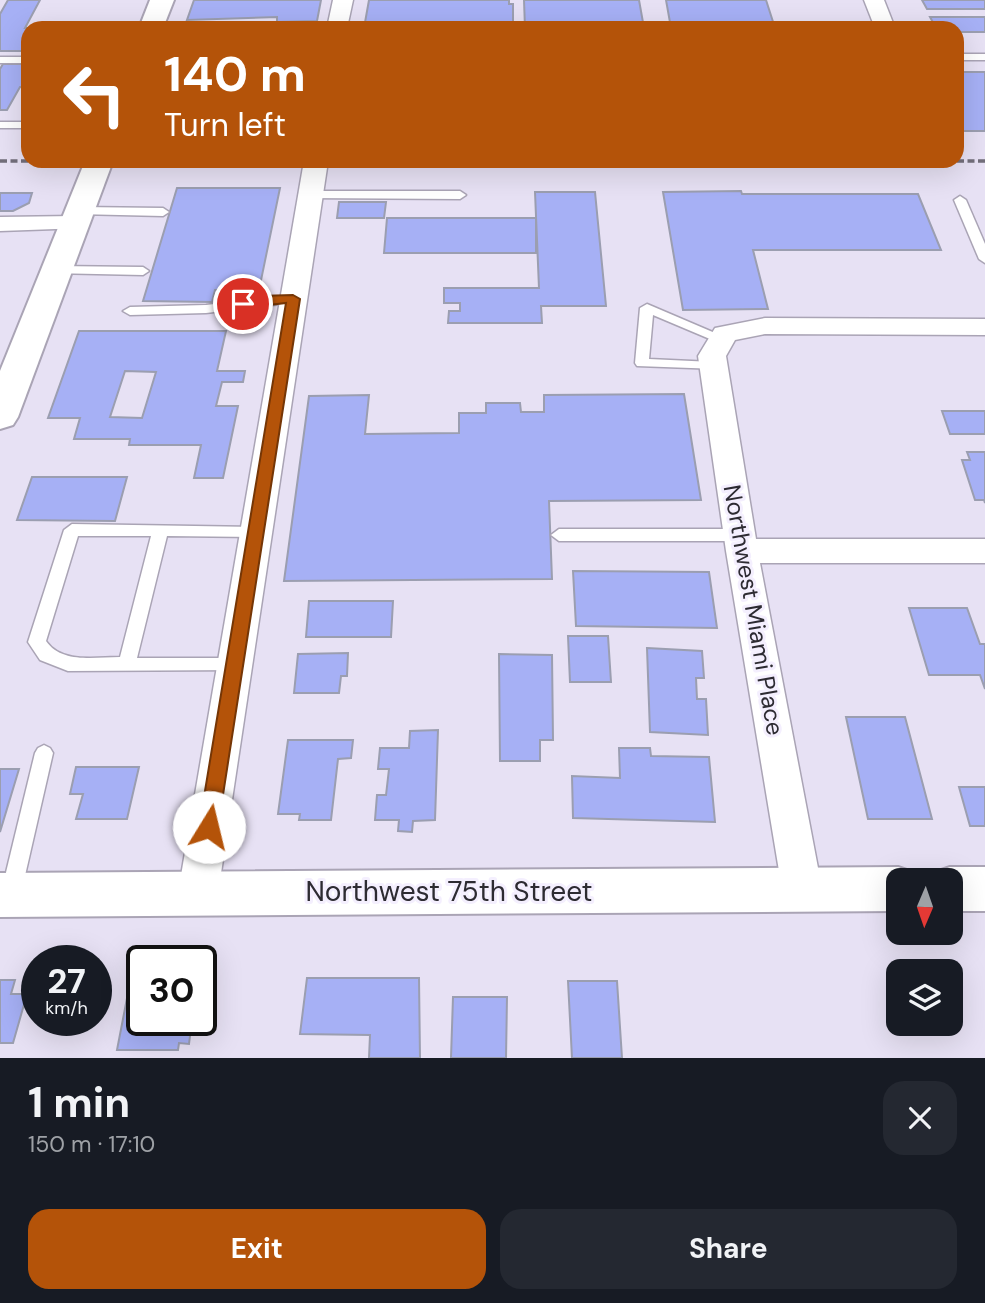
<!DOCTYPE html>
<meta charset="utf-8">
<style>
body{margin:0;font-family:"DM Sans",sans-serif;background:#242831;color:#f1f3f6;height:100vh;display:flex;flex-direction:column;font-size:26px;white-space:nowrap}
*{box-sizing:border-box;margin:0}
p{font-size:23px;color:#9ea1a6}
.icon{flex:none;width:38px;height:38px;fill:none;stroke:currentColor;stroke-width:2;stroke-linecap:round;stroke-linejoin:round}
.map{position:relative;height:1058px;overflow:hidden}
.panel{display:flex;flex-direction:column;background:#171b24;flex:1}
.panel>*{flex:none}
.banner{position:absolute;left:21px;top:21px;width:943px;height:147px;border-radius:21px;box-shadow:0 7px 28px #0002;background:#b45309;color:#fff;overflow:hidden}
.needle{width:46px;rotate:182deg}
.tools{position:absolute;left:886px;top:868px;display:grid;gap:14px}
.tools a{display:grid;place-items:center;width:77px;height:77px;border-radius:14px;background:#171b24;box-shadow:0 7px 28px #0002;font-size:35px}
.speed{position:absolute;left:21px;top:945px;display:flex;gap:14px;font-size:35px;font-weight:700;text-align:center}
.speed>*{display:grid;place-content:center;width:91px;height:91px;border-radius:50%;background:#171b24;box-shadow:0 7px 28px #0002;line-height:1}
.speed small{font-size:18px;font-weight:400}
.speed .limit{border:4px solid #111;border-radius:10px;background:#fff;color:#111}
.pin{position:absolute;display:grid;place-items:center;width:60px;height:60px;color:#fff;margin:-30px;border:4px solid #fff;border-radius:50%;box-shadow:0 2px 7px #0007}
.me{position:absolute;width:77px;margin:-38px;rotate:9deg;stroke-linejoin:round;filter:drop-shadow(0 0 5px #0008)}
.turn{display:flex;align-items:center;gap:24px;height:147px;padding:0 28px;font-size:32px}
.turn .icon{width:91px;height:91px;stroke-width:2.5}
.turn b{display:block;font-size:49px;line-height:60px}
.round{display:grid;place-items:center;flex:none;width:74px;height:74px;border-radius:21px;background:#242831}
.overview{display:flex;align-items:center;justify-content:space-between;height:119px;padding:0 28px}
h1{font-size:42px;font-weight:700;line-height:52px}
.primary-button{display:flex;gap:14px;margin-top:auto;padding:14px 28px}
.primary-button a{flex:1;height:80px;border-radius:21px;background:#b45309;color:#fff;font-size:28px;font-weight:700;line-height:80px;text-align:center}
.primary-button a+a{background:#242831;color:#f1f3f6}
.map>svg:first-child{display:block}
</style>
<div class="map">
<svg width="985" height="1058" viewBox="0 0 985 1058">
<rect width="100%" height="100%" fill="#e7e1f4"/>
<g fill="#a6b0f5" stroke="#9b9eb0" stroke-width="2" fill-rule="evenodd">
<path d="M8,0h32l-15,28h3v23h-28v-37z"/>
<path d="M194,0h127l-4,21 -40,1v-5l-90,3z"/>
<path d="M369,0h140v4h4v24h-149z"/>
<path d="M524,0h115l5,28h-119z"/>
<path d="M666,0h100l9,28h-104z"/>
<path d="M922,0h63v9h-58z"/>
<path d="M930,17h55v15h-28v-4h-21z"/>
<path d="M3,64h25v23h-8l-13,23h-7v-41z"/>
<rect x="957" y="72" width="28" height="59"/>
<path d="M177,188h103l-21,102h-44l-3,12 -69,-1z"/>
<path d="M741,191l1,3h176l23,56h-188l15,59 -85,1 -20,-118z"/>
<path d="M535,192h60l11,114h-65l1,17h-94l1,-12h11v-8h-16v-15h95z"/>
<path d="M0,193h32l-3,10 -16,8h-13z"/>
<path d="M339,202h47l-2,16h-47z"/>
<path d="M387,218h149v35h-152z"/>
<path d="M79,331h147l-9,40h28l-2,11h-21l-6,24h22l-15,72h-29l7,-33h-72l1,-6h-56l6,-21h-32zM125,371l31,1 -14,46 -32,-1z"/>
<path d="M684,394l17,106 -152,1 3,78 -268,2 25,-185 60,-1 -4,39 94,-1v-20h27v-10h34l1,9h23v-17z"/>
<path d="M942,411h43v23h-35z"/>
<path d="M967,452h18v51l-1,-3h-9l-13,-40h8z"/>
<path d="M32,477h95l-12,44 -98,-1z"/>
<path d="M573,571l136,1 8,56 -141,-2z"/>
<path d="M309,601h84l-2,36h-85z"/>
<path d="M909,608h58l13,36h5v45l-5,-14h-51z"/>
<path d="M568,636h40l3,46h-41z"/>
<path d="M647,648l55,3 2,27h-8l1,21h9l2,36 -58,-3z"/>
<path d="M348,653l-1,23h-6l-2,17h-45l4,-39z"/>
<path d="M499,654l53,1 1,85h-13v21h-40z"/>
<path d="M846,717h59l27,102h-64z"/>
<path d="M438,730l-3,90 -22,1 -1,11 -14,-1 1,-11h-24l2,-25h9l3,-26h-11l2,-21h29l1,-17z"/>
<path d="M288,740h65l-2,18 -13,1 -7,61h-32l1,-6h-22z"/>
<path d="M619,748h31l1,8 58,1 6,65 -142,-4 -1,-42 48,2z"/>
<path d="M76,767h63l-12,52h-51l7,-25h-13z"/>
<path d="M0,769h19l-19,63z"/>
<path d="M959,787h26v39h-15z"/>
<path d="M307,978h112l1,80h-51l1,-23 -70,-1z"/>
<path d="M0,980h15l-4,14h16l-14,49h-13z"/>
<path d="M568,981h49l5,77h-50z"/>
<path d="M142,992v28h50l-3,24 -10,-1 -1,7h-61l11,-57z"/>
<path d="M453,997h54l-1,61h-55z"/>
</g>
<g fill="none" stroke-linecap="round" stroke-linejoin="round">
<g stroke="#aaa4b5" stroke-width="3">
<g id="lane">
<rect x="957" y="54" width="28" height="6"/>
<rect x="0" y="57" width="28" height="6"/>
<rect x="0" y="122" width="28" height="6"/>
<path d="M310,191h150l6,4 -6,4 -154,-1v-6z"/>
<path d="M960,196l6,4 19,44v19l-6,-4 -25,-59z"/>
<path d="M80,207l83,1 6,4 -6,4 -87,-2 -2,-3z"/>
<path d="M55,266l88,1 6,4 -6,4 -93,-2 -1,-3z"/>
<path d="M293,295l7,4 -2,3 -92,11 -76,2 -7,-4 7,-4 76,-2z"/>
<path d="M647,304l82,35 -7,4 -5,-1 -64,-27 -4,44 64,3 5,1 2,3 -2,3 -81,-3 -2,-3 5,-55z"/>
<path d="M72,524l190,3 2,4 -2,4 -6,2 -89,-1 -30,122h98l6,2 3,5 -3,5 -173,1 -28,-11 -12,-18 36,-112zM78,536h73l-31,121c-25,0 -58,7 -74,-16z"/>
<path d="M559,529h180l8,6 -8,6h-180l-8,-6z"/>
<path d="M44,745l6,3 3,5 -32,140 -3,6 -7,3 -7,-3 -3,-6 34,-140 3,-5z"/>
</g>
</g>
<g stroke="#aaa4b5" stroke-width="3">
<g id="street">
<path d="M333,0h20l-6,28h-20z"/>
<path d="M864,0h20l11,28h-20z"/>
<path d="M304,161h24l-110,732 -6,13 -14,5 -14,-5 -6,-13z"/>
<path d="M75,216l9,2 3,5 -3,5 -84,3v-14z"/>
<path d="M765,318l220,1v16l-220,-1 -30,6 -9,16 30,183h229v24h-225l62,326 -6,13 -14,5 -14,-5 -6,-13 -56,-338 -28,-195 17,-28z"/>
</g>
</g>
<g stroke="#aaa4b5" stroke-width="4">
<g id="secondary">
<path d="M150,0h24l-11,28h-24z"/>
<path d="M85,161h28l-95,256 -5,8 -13,4v-58z"/>
<path d="M898,867l17,6 3,7h-20v31l-898,6v-44z"/>
<path d="M950,867h35v44h-35v-31h-20l3,-7z"/>
</g>
</g>
<use href="#lane" fill="#fff" fill-rule="evenodd"/>
<use href="#street" fill="#fff" fill-rule="evenodd"/>
<use href="#secondary" fill="#fff" fill-rule="evenodd"/>
<g stroke="#726e7a" stroke-width="3.5" stroke-dasharray="7 3.5" stroke-linecap="butt">
<path d="M0,161h95"/>
<path d="M169,161h220"/>
<path d="M957,161h28"/>
</g>
</g>
<path fill="#b45309" stroke="#753606" stroke-width="2" d="M293,295l7,4 -82,528 -3,6 -6,2 -7,-2 -3,-6 87,-524 -43,5 -6,-4 21,-8z"/>
<g text-anchor="middle" dominant-baseline="central" stroke-width="6" stroke-linejoin="round" paint-order="stroke">
<g font-size="24" fill="#2d2b32" stroke="#f4effe">
<text transform="translate(754 610) rotate(80)">Northwest Miami Place</text>
</g>
<g font-size="28" fill="#2d2b32" stroke="#f4effe">
<text x="449" y="891">Northwest 75th Street</text>
</g>
</g>
</svg>
<div class="tools">
<a><svg class="needle" viewBox="-14 -14 28 28"><path d="M0-13l5 13h-10z" fill="#e53935"/><path d="M0 13l5-13h-10z" fill="#9ea1a6"/></svg></a>
<a><svg class="icon" aria-label="layers" viewBox="0 0 24 24"><path d="M12 4l9 5-9 5-9-5zM3 14l9 5 9-5"/></svg></a>
</div>
<div class="speed"><div>27<small>km/h</small></div><div class="limit">30</div></div>
<div class="pin" style="left:243px;top:304px;background:#d93025"><svg class="icon" aria-label="arrive" viewBox="0 0 24 24"><path d="M6 21V4h12l-3 4 3 4H6"/></svg></div>
<svg class="me" style="left:209px;top:827px" viewBox="-20 -20 40 40"><circle r="19" fill="#fff"/><path d="M0-13L10 11 0 6-10 11z" fill="#b45309"/></svg>
<div class="banner">
<div class="turn"><svg class="icon" aria-label="left" viewBox="0 0 24 24"><path d="M17 20v-9H6M10 6l-5 5 5 5"/></svg><div><b>140 m</b>Turn left</div></div>
</div>
</div>
<section class="panel">
<div class="overview"><div><h1>1 min</h1><p>150 m · 17:10</p></div><a class="round"><svg class="icon" aria-label="close" viewBox="0 0 24 24"><path d="M6 6l12 12M18 6L6 18"/></svg></a></div>
<div class="primary-button"><a>Exit</a><a>Share</a></div>
</section>
